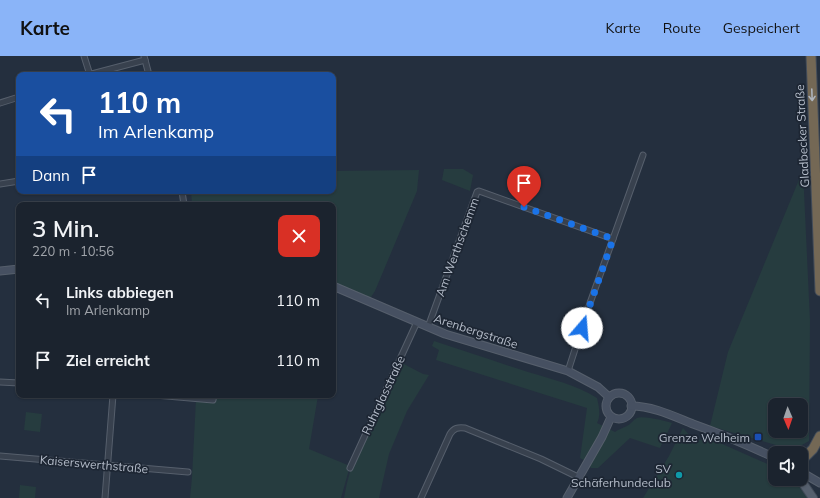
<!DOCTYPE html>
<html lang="de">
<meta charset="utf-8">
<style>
body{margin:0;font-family:Mulish,sans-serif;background:#282f3a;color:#f1f3f6;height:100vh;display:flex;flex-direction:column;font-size:15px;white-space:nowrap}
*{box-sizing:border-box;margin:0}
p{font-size:13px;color:#a0a4aa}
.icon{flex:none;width:22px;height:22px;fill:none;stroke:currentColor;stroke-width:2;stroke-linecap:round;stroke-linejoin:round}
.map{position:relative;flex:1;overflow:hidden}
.panel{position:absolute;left:16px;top:146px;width:320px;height:196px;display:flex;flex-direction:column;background:#1b232e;border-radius:8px;box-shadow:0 1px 3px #0004,0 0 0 1px #39404a}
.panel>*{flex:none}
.hud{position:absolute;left:16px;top:16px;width:320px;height:122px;border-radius:8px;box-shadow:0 1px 3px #0004,0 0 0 1px #39404a;background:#1a4fa0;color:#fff;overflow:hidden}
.needle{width:26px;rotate:178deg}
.fabs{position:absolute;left:768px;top:342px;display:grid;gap:8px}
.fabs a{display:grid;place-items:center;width:40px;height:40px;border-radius:8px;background:#1b232e;box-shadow:0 1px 3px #0004,0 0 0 1px #39404a;font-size:20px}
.pin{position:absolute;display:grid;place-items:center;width:34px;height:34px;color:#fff;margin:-41px -17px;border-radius:50% 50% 50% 0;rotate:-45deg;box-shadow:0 0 4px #0007}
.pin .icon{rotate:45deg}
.me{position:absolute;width:44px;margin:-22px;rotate:18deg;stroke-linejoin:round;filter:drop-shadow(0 0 3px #0008)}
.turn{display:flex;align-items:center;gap:14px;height:84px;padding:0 16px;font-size:18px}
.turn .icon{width:52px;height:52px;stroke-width:2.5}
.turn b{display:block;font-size:28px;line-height:34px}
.then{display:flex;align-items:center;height:38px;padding:0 16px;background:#0003;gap:8px;font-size:15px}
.round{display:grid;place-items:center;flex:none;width:42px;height:42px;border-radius:8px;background:#282f3a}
.head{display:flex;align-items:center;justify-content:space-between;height:68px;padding:0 16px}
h1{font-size:24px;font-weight:600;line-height:30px}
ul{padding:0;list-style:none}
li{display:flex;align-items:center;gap:12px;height:60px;padding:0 16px}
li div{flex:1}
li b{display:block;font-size:15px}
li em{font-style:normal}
header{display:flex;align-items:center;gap:24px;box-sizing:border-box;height:56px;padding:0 20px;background:#8ab4f8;color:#111}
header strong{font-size:19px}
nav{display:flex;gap:22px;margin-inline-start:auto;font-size:14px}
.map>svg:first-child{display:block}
</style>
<header>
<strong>Karte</strong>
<nav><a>Karte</a><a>Route</a><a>Gespeichert</a></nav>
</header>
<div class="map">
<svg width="820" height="442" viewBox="0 0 820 442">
<rect width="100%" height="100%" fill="#242f3e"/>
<g fill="#263c3f" fill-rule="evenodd">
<path d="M444,113h19l10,6 -3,16 -28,-11z"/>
<path d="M419,114l-2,21 -42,100 -6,9 -36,-15v-80h-141l-1,-14h142v-20z"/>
<path d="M803,114l7,151 -1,120 -16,9 -83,-24 18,-74zM775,349h26v26h-26z"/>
<path d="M434,285c31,10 63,21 94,31 23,7 49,13 69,26 2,9 4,17 0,25l18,9c4,-3 8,-4 12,-6 4,-2 6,-6 10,-8 6,-3 29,3 35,5l-12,25 -30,-10 -32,30h-7l-4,-6 -7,-4 7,-50 -151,-48 3,-10 -7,-4z"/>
<path d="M400,306l23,12 6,1 -22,36 -18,43 -10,44h-35l3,-15 4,-15z"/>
<path d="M214,339l104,1 -9,53 41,17 -9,32h-151l2,-21 4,-78 17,2z"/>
<path d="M26,356l16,2 -2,18 -16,-2z"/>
<path d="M683,372l9,10 9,2 1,-5 70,31 3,2v11h14l11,9 8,10h-165l26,-42z"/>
<path d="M20,429l16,2 -1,11h-16z"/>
</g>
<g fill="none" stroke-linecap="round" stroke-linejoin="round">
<g stroke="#565f6c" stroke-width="7">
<g id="street">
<path d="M84,0l6,19"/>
<path d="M144,0l5,19"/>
<path d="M88,19l57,-15"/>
<path d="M0,47l19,-6"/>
<path d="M0,128l19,-3"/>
<path d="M182,135l2,14"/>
<path d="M428,271l49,-135 2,-1 134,48"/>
<path d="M568,315l22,-68 53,-148"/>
<path d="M0,326l19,1"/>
<path d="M155,339l58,5 1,-5"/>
<path d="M0,400l188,16"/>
<path d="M350,412l67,-146"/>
<path d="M105,442l8,-103"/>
<path d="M421,442l29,-64c4,-6 8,-7 15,-6l76,31 37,18"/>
</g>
</g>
<g stroke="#565f6c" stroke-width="9">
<g id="secondary">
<path d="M0,215l19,-2"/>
<path d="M333,230l112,48 123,37 30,16 11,10"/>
<circle cx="619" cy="350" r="13"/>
<path d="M631,350c22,0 42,10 62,18 28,10 55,21 82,34"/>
<path d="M801,416l19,11"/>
<path d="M567,442l35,-61 9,-20"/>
</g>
</g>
<g stroke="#414a57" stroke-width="10">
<path id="primary" d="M800,423l13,19"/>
</g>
<g stroke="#434c59" stroke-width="11">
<g id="highway">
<path d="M811,0l9,235"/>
<path d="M806,400l7,-7 7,-13"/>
</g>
</g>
<use href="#street" stroke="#38414e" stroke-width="5"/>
<use href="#secondary" stroke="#465061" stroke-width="7"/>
<use href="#primary" stroke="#56606e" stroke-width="8"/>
<use href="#highway" stroke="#746855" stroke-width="9"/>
</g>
<defs><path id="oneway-shaft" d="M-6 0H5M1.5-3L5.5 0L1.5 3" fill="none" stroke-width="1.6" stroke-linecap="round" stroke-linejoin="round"/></defs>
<use stroke="#aeb4bd" href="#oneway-shaft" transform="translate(812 39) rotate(88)"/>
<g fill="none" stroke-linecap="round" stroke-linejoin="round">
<path stroke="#1a73e8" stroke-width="7" stroke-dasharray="0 12.6" d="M524,151l89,32 -31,89"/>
</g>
<rect fill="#1a4fb4" stroke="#1d2633" stroke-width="1.5" x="754" y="377" width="8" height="8" rx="2"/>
<circle fill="#0f9aa8" stroke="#1d2633" stroke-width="1.5" cx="679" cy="419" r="4"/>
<g text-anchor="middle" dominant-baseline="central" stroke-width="3.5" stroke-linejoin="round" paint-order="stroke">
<g font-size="12" fill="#b4bcc9" stroke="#1d2633">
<text transform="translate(802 80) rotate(-93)">Gladbecker Straße</text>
<text transform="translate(457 191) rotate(-70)">Am Werthschemm</text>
<text transform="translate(476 275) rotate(18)">Arenbergstraße</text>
<text transform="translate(383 339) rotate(-65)">Ruhrglasstraße</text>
<text transform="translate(94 408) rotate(5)">Kaiserswerthstraße</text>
</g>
<g font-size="12" fill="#b4bcc9" stroke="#1d2633" text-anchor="end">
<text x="750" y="381">Grenze Welheim</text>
<text x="671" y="412">SV<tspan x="671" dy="14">Schäferhundeclub</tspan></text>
</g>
</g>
</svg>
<div class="fabs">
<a><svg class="needle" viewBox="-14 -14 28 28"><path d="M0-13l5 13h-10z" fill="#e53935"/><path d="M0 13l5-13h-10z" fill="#a0a4aa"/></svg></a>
<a><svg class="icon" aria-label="sound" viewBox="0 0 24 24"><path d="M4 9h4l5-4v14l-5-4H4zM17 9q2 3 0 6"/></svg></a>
</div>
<div class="pin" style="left:524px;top:151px;background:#d93025"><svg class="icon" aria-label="arrive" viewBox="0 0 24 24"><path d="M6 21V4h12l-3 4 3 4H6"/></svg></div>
<svg class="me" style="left:582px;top:272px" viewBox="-20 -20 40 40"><circle r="19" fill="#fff"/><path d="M0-13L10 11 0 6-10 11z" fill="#1a73e8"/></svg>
<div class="hud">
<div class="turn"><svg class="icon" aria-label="left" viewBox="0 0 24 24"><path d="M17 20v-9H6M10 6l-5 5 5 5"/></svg><div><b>110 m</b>Im Arlenkamp</div></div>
<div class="then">Dann<svg class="icon" aria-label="arrive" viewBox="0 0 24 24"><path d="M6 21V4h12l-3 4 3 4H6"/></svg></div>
</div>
<section class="panel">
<div class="head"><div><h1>3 Min.</h1><p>220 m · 10:56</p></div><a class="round" style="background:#d93025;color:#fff"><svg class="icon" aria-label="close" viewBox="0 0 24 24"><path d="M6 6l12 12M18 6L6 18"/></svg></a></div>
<ul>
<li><svg class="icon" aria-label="left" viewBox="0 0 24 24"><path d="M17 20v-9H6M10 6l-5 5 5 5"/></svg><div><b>Links abbiegen</b><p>Im Arlenkamp</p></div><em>110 m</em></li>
<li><svg class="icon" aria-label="arrive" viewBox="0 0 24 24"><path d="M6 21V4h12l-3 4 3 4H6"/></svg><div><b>Ziel erreicht</b></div><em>110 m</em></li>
</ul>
</section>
</div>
